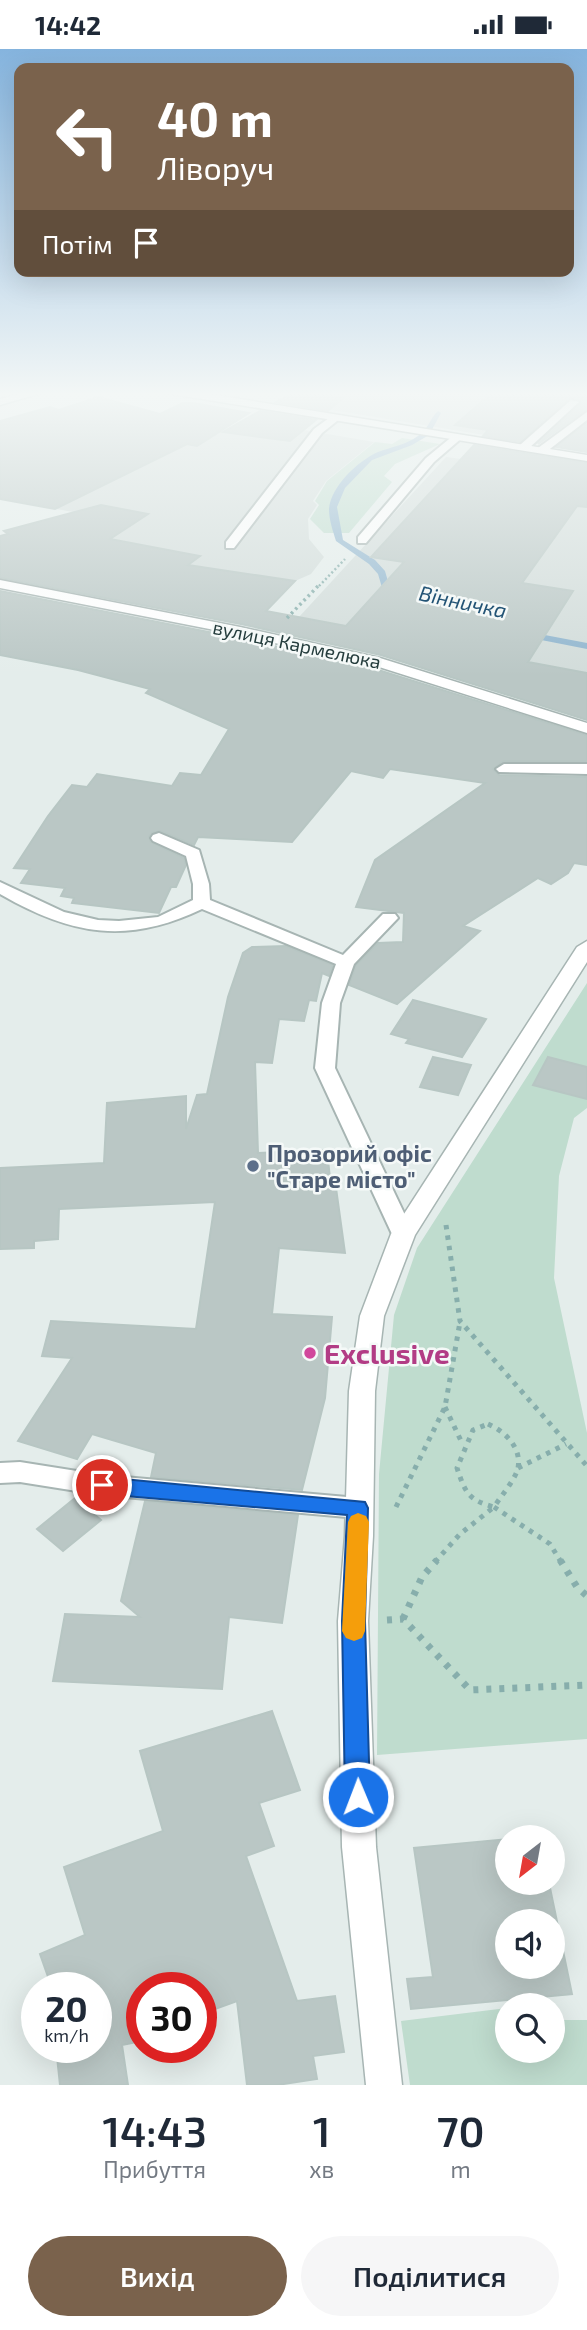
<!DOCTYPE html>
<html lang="uk">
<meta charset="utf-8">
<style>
body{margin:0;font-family:"Exo 2",sans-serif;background:#f6f6f7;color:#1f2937;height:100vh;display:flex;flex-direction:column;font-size:26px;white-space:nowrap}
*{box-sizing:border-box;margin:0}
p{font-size:23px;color:#747a83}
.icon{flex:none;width:38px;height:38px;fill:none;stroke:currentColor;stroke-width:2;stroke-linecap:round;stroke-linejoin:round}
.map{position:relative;height:2036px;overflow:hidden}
.side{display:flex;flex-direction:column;background:#fff;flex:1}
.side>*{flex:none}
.guide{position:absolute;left:14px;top:14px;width:560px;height:214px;border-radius:14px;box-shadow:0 7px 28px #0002;background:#7a624c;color:#fff;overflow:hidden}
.needle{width:46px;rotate:211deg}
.buttons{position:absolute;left:495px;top:1776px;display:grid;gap:14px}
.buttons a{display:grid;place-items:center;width:70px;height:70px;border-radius:50%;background:#fff;box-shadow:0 7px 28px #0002;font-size:35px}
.speed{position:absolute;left:21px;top:1923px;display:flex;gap:14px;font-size:35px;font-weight:700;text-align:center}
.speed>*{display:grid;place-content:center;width:91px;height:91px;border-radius:50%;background:#fff;box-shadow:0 7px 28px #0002;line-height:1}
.speed small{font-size:18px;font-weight:400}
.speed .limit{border:10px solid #d22;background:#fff;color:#111}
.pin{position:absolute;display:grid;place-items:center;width:60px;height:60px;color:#fff;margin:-30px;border:4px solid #fff;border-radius:50%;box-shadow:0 2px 7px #0007}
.me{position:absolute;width:77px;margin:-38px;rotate:359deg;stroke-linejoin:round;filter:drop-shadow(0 0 5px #0008)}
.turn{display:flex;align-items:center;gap:24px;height:147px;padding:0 28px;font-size:32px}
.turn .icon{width:91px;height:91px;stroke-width:2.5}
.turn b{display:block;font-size:49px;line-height:60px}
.then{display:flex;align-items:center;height:66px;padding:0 28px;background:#0003;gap:14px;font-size:26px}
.eta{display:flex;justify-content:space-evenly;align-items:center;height:119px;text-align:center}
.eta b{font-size:42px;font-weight:600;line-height:49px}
.primary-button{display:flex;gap:14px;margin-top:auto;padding:14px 28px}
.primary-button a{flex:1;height:80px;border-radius:42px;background:#7a624c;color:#fff;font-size:28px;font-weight:600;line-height:80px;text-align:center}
.primary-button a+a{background:#f6f6f7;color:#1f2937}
.status{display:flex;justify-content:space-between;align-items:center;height:49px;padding:0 35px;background:#fff;direction:ltr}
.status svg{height:19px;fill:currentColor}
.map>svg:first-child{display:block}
</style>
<div class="status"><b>14:42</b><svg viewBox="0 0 49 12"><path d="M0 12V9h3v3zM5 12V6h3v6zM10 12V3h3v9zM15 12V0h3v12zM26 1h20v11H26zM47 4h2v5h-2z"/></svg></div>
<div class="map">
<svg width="587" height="2036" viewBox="0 0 587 2036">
<rect width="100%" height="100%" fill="#e4edeb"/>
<g fill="#d2dcda">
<path d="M296,342h291v16l-48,37 -261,-43z"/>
<path d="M246,371l128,22 -48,39 -13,20 4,4 -9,14 1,20 15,18 -13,17 -16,7 -211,-26 22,-37 -99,-18 78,-46 126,-17z"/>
<path d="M446,408l141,18v216l-288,-74z"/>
</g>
<g fill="#bfdcce">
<path d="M402,389l38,6 -45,20 -11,12 8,6 -43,51h-25l-14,-14 9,-14 -4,-4 12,-20 48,-39 17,2z"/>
<path d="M587,934v125l-13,10 -15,58 -5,102 33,155v306l-210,16 2,-281 15,-159 23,-67z"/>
<path d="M507,1959l1,43h45v-31h34v65h-177l-9,-64z"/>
</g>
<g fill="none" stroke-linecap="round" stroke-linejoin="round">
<g fill="#90b5ce" fill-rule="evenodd">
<path d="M438,362l3,2 -12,22 -17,10 -40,15 -27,28 -8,19 6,33 32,20 10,11 8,28 -7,2 -8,-27 -9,-10 -33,-23c-3,-10 -7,-21 -7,-32 2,-23 29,-48 49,-57 13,-5 28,-7 40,-16 10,-6 12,-18 20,-25z"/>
<path d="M529,583l58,11v6l-61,-12 -1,-2z"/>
</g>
</g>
<g fill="#bac7c5" stroke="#b7c6c3" stroke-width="2" fill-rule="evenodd">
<path d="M296,342h6l41,7 -15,13 -52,-9z"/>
<path d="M494,342h93v18l-49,35 43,-40v-3l-12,-3 -49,44 -37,-6 5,-6 -33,-5z"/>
<path d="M98,348l62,17 23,-11h10l56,10 -52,33 -10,-2 -132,65 -55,-10v-78l50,-14 9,3z"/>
<path d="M260,362l56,9 -26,21 -67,-9z"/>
<path d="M587,374v29l-31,-5z"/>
<path d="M474,396l113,18v44l-10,-1 -55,77 51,8 -45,71 59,11v47l-206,-65 -140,-31 -241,-46v-42l8,-2 -4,-3 97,-26 47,9 -38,25 90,17 -12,9 107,16 -29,30 80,15 58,-64 -33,-5z"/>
<path d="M0,542l239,47 136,31 212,66v26h-83l-11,8 6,6 88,2v88l-13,-2 -6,10 -17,11 -13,-6 -75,48 17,5 -83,73 -48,-19 7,-20 22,-22 25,-1 1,-29 -48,-6 19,-47 110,-77 -95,-14 -7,9 -32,-7 -59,71 -94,-5 -4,8 -34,-14 -8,2 -3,4 2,5 33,16 2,7 -10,22h-5l-12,26 -87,-10 2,-5 -13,-2 4,-8 -44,-5 9,-14 -16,-1 34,-52 24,-31 15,2 10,-13 75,12 8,-13 21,2 28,-46 -83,-36 4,-4 -72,-19 -78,-15z"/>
<path d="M286,897l47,19 -4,11 -7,-3 -6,28 -7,-1 -5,21 -25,-2 -7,44 -17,-1 3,91 69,-3 4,38h5l9,65 -66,-5 -7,66 60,3 -7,81 -23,92 -151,-13 5,-24 -64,-19 -15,25 -59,-18 54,-83 -30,-2 9,-35 145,8 19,-127 -156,7 -1,30 -24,2v7l-34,1v-81l104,-5 3,-60 79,-7v33l11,-34 10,-1 21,-97 15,-44 9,-6z"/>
<path d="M413,951l73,19 -24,38 -56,-14 3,-4 -18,-5z"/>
<path d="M433,1008l38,8 -13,30 -38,-8z"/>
<path d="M548,1008l39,10v32l-54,-14z"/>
<path d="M75,1449l26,22 -38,31 -26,-22z"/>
<path d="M145,1452l153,14 -16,108 -53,-6 -7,72 -169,-8 12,-67 75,3 -19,-16z"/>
<path d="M272,1662l28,79 -41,13 15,43 -28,10 51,145 38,-5 9,56 -31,4 4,23 -40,6h-30l-10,-84 -36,13v-26h-65l6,53 -20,4 6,40h-68l-4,-38h40v-59h-44l-12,-34 45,-19 -21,-68 99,-36 -23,-80z"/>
<path d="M508,1790v44h41l23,111 -161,15 -4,-30 26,-2 -19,-129zM508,1872h45v46h-45z"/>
</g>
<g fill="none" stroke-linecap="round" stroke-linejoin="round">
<g stroke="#a7b5b3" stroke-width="4">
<g id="service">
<path d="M571,351l8,2 -51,47h-8v-4z"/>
<path d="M587,363v8l-41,32h-8v-4z"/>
<path d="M333,366l9,2 -20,16 -88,115h-8v-6l88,-113z"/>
<path d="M454,386l9,2 -29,25 -68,81h-8v-6l68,-79z"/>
<path d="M504,715h83v10l-88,-2 -3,-3z"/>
<path d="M159,784l40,17 10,34 1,16 133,55 40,-41h12l3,4 -44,46 -14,39 -5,65 79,166 -3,5 -8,2 -8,-2 -3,-5 -77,-166 7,-65 14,-39 -134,-55c-75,36 -131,26 -202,-15v-12l64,30 34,8 21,1 39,-4 35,-17v-16l-7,-28 -33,-15 -2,-3 2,-3z"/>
<path d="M20,1413l82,13 256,23 9,3 4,7 -4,7 -9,3 -256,-23 -82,-13 -20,1v-20z"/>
</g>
</g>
<g stroke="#a7b5b3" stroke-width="3">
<g id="minor">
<path d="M166,342h25l396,64v6l-416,-67z"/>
<path d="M0,531l240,47 140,31 207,65v10l-211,-67 -136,-31 -240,-47z"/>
<path d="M587,892v21l-172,273 -31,81 -9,75 -2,145 -5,85 8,226 26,238h-36l-24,-238 -4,-226 7,-85 4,-145 11,-75 31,-82 186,-287z"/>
</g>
</g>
<g stroke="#a0b5b3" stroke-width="3">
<path id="secondary" d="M30,342h18l-48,14v-6z"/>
</g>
<path stroke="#87aeac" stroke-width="2.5" stroke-dasharray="2 2.5" stroke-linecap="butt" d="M319,537l26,-27"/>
<path stroke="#87aeac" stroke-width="3.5" stroke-dasharray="2.5 3.5" stroke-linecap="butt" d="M287,569l33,-34"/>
<g stroke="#87aeac" stroke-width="5" stroke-dasharray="4.5 6" stroke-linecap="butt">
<path d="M446,1176l14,96 127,145"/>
<path d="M445,1358l18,38"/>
<path d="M488,1375c16,7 34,23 30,44 -3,12 -17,28 -24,39 -26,-7 -29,-15 -37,-39l16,-38z"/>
<path d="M518,1419l48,-24"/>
<path d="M396,1458l49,-100 15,-85"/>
<path d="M494,1458l56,37 11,18"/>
<path d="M435,1513l25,-28 34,-27"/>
</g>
<g stroke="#87aeac" stroke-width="7" stroke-dasharray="5 8" stroke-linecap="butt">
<path d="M560,1511l17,27 10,9"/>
<path d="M403,1570l19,-42 15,-17"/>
<path d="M387,1571l16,-1 67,71 117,-5"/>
</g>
<use href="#service" fill="#fff" fill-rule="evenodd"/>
<use href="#minor" fill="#fff" fill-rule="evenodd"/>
<use href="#secondary" fill="#fff" fill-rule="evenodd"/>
</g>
<linearGradient id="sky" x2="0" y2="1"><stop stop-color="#85b4de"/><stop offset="0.55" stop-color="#f3f7f6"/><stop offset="1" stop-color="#f3f7f6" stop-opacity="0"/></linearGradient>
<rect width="587" height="627" fill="url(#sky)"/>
<path fill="#1a73e8" stroke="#114b97" stroke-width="2" d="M102,1428l263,25 3,6 -3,113 5,176 -4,8 -8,3 -9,-3 -4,-8 -3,-176 5,-106 -245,-21 -8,-3 -3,-6 3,-6z"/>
<path fill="#f59e0b" d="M358,1464l8,3 3,6 -4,109 -3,7 -8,3 -8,-3 -4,-7 6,-109 3,-6z"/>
<circle fill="#5c6f8a" stroke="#f5f9f8" stroke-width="2.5" cx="253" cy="1117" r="7"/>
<circle fill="#d1479c" stroke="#f5f9f8" stroke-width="2.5" cx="310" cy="1304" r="7"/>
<g text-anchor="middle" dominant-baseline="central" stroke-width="5" stroke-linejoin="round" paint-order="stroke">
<g font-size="19" fill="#253d3d" stroke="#f5f9f8">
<text transform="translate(297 595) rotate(12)">вулиця Кармелюка</text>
</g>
<g font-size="21" font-style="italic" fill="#225375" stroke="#f5f9f8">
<text transform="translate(463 552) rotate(12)">Вінничка</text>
</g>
<g font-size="23" font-weight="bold" fill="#4e5e75" stroke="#f5f9f8" text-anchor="start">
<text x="267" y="1104">Прозорий офіс<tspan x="267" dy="26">"Старе місто"</tspan></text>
</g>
<g font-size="28" font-weight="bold" fill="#b23c85" stroke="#f5f9f8" text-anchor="start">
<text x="324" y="1304">Exclusive</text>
</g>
</g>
</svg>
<div class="buttons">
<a><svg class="needle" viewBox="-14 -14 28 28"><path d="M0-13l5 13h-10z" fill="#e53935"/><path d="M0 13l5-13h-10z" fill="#747a83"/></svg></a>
<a><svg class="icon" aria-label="sound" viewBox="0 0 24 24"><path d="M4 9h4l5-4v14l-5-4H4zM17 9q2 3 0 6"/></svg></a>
<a><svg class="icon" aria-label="search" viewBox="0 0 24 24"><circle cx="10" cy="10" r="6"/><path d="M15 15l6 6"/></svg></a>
</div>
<div class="speed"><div>20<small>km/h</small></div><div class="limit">30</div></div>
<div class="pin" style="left:102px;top:1436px;background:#d93025"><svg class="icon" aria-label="arrive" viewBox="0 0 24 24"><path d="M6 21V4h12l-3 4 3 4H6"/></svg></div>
<svg class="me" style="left:358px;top:1748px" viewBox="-20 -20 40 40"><circle r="17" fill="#1a73e8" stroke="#fff" stroke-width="3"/><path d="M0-11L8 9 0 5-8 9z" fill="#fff"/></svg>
<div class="guide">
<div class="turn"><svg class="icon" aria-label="left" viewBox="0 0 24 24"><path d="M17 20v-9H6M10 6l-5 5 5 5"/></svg><div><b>40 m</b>Ліворуч</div></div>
<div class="then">Потім<svg class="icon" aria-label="arrive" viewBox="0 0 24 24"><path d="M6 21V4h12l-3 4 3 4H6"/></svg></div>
</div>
</div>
<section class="side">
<div class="eta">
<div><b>14:43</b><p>Прибуття</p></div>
<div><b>1</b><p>хв</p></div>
<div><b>70</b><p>m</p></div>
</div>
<div class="primary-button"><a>Вихід</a><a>Поділитися</a></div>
</section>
